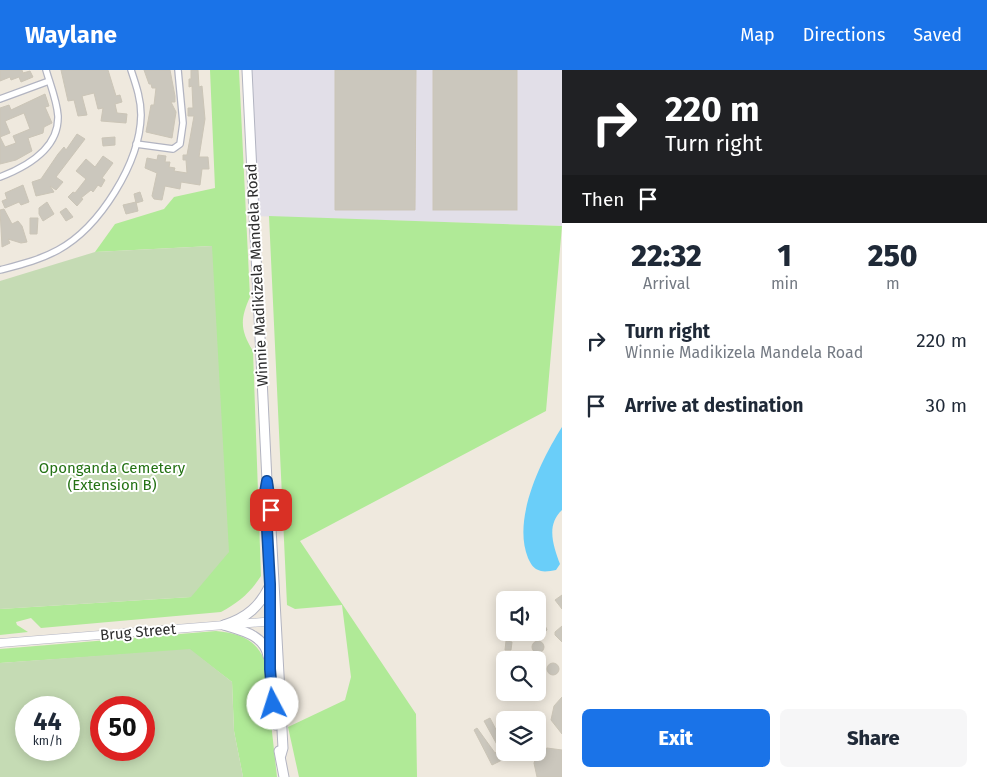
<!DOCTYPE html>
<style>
body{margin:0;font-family:"Fira Sans",sans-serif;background:#f6f6f7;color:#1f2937;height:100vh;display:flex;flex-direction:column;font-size:19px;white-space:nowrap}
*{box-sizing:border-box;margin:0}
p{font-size:16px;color:#747a83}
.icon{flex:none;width:28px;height:28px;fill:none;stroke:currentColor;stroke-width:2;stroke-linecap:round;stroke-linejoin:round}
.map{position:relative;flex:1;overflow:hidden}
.sheet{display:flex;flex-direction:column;background:#fff;width:425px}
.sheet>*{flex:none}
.guide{background:#202124;color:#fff;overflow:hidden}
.buttons{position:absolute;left:496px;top:521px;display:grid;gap:10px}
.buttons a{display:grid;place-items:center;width:50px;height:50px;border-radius:8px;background:#fff;box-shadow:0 2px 12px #0003;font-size:25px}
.speed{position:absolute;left:15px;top:626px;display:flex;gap:10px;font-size:25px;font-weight:700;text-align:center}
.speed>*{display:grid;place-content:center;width:65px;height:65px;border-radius:50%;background:#fff;box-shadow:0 2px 12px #0003;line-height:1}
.speed small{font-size:12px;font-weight:400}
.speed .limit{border:8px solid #d22;background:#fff;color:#111}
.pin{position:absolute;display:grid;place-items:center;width:42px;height:42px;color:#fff;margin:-21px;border-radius:10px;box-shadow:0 2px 8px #0006}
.me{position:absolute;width:55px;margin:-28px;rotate:355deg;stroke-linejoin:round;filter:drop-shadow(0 0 4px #0008)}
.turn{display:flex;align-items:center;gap:18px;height:105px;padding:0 20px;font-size:22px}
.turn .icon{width:65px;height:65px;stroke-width:2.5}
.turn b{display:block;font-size:35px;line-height:42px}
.then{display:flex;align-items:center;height:48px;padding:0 20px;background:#0003;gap:10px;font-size:19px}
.eta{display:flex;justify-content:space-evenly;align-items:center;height:85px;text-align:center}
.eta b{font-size:30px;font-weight:800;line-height:35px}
.button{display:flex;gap:10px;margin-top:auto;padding:10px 20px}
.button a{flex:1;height:58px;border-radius:8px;background:#1a73e8;color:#fff;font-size:20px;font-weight:800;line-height:58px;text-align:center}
.button a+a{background:#f6f6f7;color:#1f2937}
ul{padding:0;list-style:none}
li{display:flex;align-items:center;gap:15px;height:65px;padding:0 20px}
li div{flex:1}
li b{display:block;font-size:19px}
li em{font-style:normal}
header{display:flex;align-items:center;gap:30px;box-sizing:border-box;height:70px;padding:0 25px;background:#1a73e8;color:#fff}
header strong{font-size:24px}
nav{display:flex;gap:28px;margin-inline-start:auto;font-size:18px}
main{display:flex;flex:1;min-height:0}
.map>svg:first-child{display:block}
</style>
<header>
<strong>Waylane</strong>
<nav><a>Map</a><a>Directions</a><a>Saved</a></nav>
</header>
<main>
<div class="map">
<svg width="562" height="707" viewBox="0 0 562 707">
<rect width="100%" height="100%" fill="#efe9de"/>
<path fill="#e2dfe8" d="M247,0h315v156l-308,-10z"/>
<g fill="#b0ea97">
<path d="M210,0h29l11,227c-10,22 -10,33 3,54l8,225c-11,17 -22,26 -40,36l-180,16 -10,-10 -15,4 1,3 11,7 -28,3v-26l191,-12 21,-351 -117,6 20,-28 49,-15 10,-12 41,-9z"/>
<path d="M269,146l293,10 -16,185 -246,130 116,173 1,63h-118l-11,-50 57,-27 6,-23 -9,-72 -47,4 -8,-4z"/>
<path d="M216,561c21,2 39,7 48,28l13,118h-34l-9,-46 -2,-49 -42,-32 -190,13v-14z"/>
</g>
<g fill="#c5dbb4" fill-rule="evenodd">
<path d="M212,176l17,306 -38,45 -191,12v-328l95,-29z"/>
<path d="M190,579l42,33 2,49 9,46h-243v-114zM26,638h43v42h-43zM101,638h43v42h-43z"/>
</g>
<path fill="#6acef9" d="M562,357v83c-16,15 -9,35 -2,54l-4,6c-5,1 -11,2 -15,1 -8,-2 -10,-7 -13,-13 -16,-39 13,-98 34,-131z"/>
<g fill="#cbc7bd" stroke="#cbc5b7" fill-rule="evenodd">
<path d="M0,0h22l1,3 7,-2 3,6 -12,5 -2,-5 -8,3 -1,-3 -10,4z"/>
<path d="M61,0h47l8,26 4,-1 2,7 -7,2 2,9 10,1 -1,9 -25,-2 2,-13 -5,1 -4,-16 -12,3 5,19 -9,1 -4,-16 -6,1z"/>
<path d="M144,0h26l5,26v6h-4l5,10 -4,26 -26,-6 5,-27h3l2,-17h-4l-1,-4h-2z"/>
<path d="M191,0h7l1,17 3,-1 3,33 -6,38h9l1,12h-7l-2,16 -19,-3 -1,7 -15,-3 -3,14 -8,-1 -2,-3 5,-23 -12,-5 2,-10 10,2 1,-5 8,1 -1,6h5l-1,5 6,1 -1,3 13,2 -1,-13h-3v-5h4l7,-39h-6v-8h5l-1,-22 -3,1v-8h2z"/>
<path d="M335,0h81l-1,140h-80z"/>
<rect x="433" y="0" width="84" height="140"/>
<path d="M45,24l4,12 -4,1 7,16 -8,4 -1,6 -15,5 4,13 -16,9 -16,4v-56l9,-3 2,5zM24,43l6,16 -17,7 3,7 -11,4 -5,-10 10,-4 -5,-12z"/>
<path d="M77,64l8,5 -29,38 7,5 -7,8 -6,-4 4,6 -18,4 -4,-14 9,-3 17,-25 6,-7 2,3z"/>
<path d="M115,67v8l-12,1 -1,-8z"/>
<path d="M103,86l10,7 -11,15 3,2 -4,7 -3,-2 -5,7 -2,-2 -10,8 2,1 -6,7 -9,-9 5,-5 2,1 11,-14 -10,-8 10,-12 9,8z"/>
<path d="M23,115l6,17 -8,3 -2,-3 -14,6 -3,-7 5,-2 -2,-6z"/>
<path d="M140,122l3,9 -7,2 -2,-9z"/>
<path d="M47,132l7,12 -11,7 -4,-7v-6z"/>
<path d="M136,132l2,9 -12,3 -3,-9z"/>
<path d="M66,138l7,9 -7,4 -6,-9z"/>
<path d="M4,139l8,15 6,-3 4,5 5,16 -6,1 -13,-4 2,4 -8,4 -2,-37z"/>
<path d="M30,148h8l-1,16h-7z"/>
<path d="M562,525v14l-7,-9z"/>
<path d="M538,552l6,1 3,7 -9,6z"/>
<path d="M562,556v16l-7,-7v-3z"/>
<circle cx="538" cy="577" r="6"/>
<path d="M506,571l6,1 -1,8h-6z"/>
<circle cx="553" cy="599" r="6"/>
<path d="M562,627v37l-11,-14 3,-14z"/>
<path d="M525,644l20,5 -4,1 4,3 -1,11 -6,13v-27h-26z"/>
<path d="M490,648l15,29v5l4,4 -4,5 -1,-2 -12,6 -18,-35 3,-2 18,25 5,-3 -16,-29z"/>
<path d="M547,678l15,2v27h-25l-3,-14 4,-10z"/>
</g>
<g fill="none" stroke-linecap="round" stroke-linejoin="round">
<g stroke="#b2b4c1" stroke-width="8">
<g id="minor">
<path d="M0,29l49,-18"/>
<path d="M136,74l37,5 7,-5 3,-21 -5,-53"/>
<path d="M0,107c26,-10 59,-28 58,-61 -1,-15 -8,-32 -12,-46"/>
<path d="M0,200c19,-5 40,-10 58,-20 42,-23 82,-87 83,-135 0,-16 -5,-30 -10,-45"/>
</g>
</g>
<g stroke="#b2b4c1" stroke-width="9">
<path id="tertiary" d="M0,573l275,-22"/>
</g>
<g stroke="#b2b4c1" stroke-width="11">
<g id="secondary">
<path d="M247,0l20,411 2,10 14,257 -2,7"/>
<path d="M270,529v70l6,56"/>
<path d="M224,555c16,5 41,10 44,31"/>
<path d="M224,555c23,-7 36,-19 46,-40"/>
<path d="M279,681l5,26"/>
</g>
</g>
<use href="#minor" stroke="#fff" stroke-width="5.5"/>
<use href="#tertiary" stroke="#fff" stroke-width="8"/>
<use href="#secondary" stroke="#fff" stroke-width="9"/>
</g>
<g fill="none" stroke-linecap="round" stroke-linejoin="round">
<g stroke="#114b97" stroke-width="12">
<path id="route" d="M271,440l-4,-29 -2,11 5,92v85l3,35"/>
</g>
<use href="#route" stroke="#1a73e8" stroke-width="9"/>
</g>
<g text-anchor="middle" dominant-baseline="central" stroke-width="4" stroke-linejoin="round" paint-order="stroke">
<g font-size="15" fill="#2d2d2d" stroke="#fff">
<text transform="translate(257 205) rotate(-93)">Winnie Madikizela Mandela Road</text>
<text transform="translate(138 562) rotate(-5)">Brug Street</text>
</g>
<g font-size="15" fill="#247214" stroke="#fff">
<text x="112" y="398">Oponganda Cemetery<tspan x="112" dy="17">(Extension B)</tspan></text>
</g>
</g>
</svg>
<div class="buttons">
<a><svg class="icon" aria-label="sound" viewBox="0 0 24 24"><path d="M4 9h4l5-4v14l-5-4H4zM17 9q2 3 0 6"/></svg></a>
<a><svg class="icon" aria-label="search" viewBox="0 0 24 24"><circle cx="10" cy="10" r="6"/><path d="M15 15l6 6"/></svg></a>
<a><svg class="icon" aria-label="layers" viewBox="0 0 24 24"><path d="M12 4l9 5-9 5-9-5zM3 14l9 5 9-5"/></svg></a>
</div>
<div class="speed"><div>44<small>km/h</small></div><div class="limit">50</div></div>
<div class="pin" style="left:271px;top:440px;background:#d93025"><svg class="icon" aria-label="arrive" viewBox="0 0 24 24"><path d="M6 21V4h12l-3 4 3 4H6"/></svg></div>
<svg class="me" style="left:273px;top:634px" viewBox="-20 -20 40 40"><circle r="19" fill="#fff"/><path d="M0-13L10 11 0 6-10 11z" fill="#1a73e8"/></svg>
</div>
<section class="sheet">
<div class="guide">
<div class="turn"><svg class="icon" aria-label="right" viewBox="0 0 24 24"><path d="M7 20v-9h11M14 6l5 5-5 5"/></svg><div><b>220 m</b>Turn right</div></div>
<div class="then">Then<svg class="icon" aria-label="arrive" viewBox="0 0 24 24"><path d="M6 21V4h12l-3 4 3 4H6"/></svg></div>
</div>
<div class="eta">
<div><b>22:32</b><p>Arrival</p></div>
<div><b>1</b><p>min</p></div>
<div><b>250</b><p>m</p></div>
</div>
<ul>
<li><svg class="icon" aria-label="right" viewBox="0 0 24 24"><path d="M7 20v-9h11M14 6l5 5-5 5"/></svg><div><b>Turn right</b><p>Winnie Madikizela Mandela Road</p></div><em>220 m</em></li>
<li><svg class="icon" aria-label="arrive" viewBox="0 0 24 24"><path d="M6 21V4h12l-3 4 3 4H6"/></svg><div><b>Arrive at destination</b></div><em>30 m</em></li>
</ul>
<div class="button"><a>Exit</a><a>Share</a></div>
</section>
</main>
